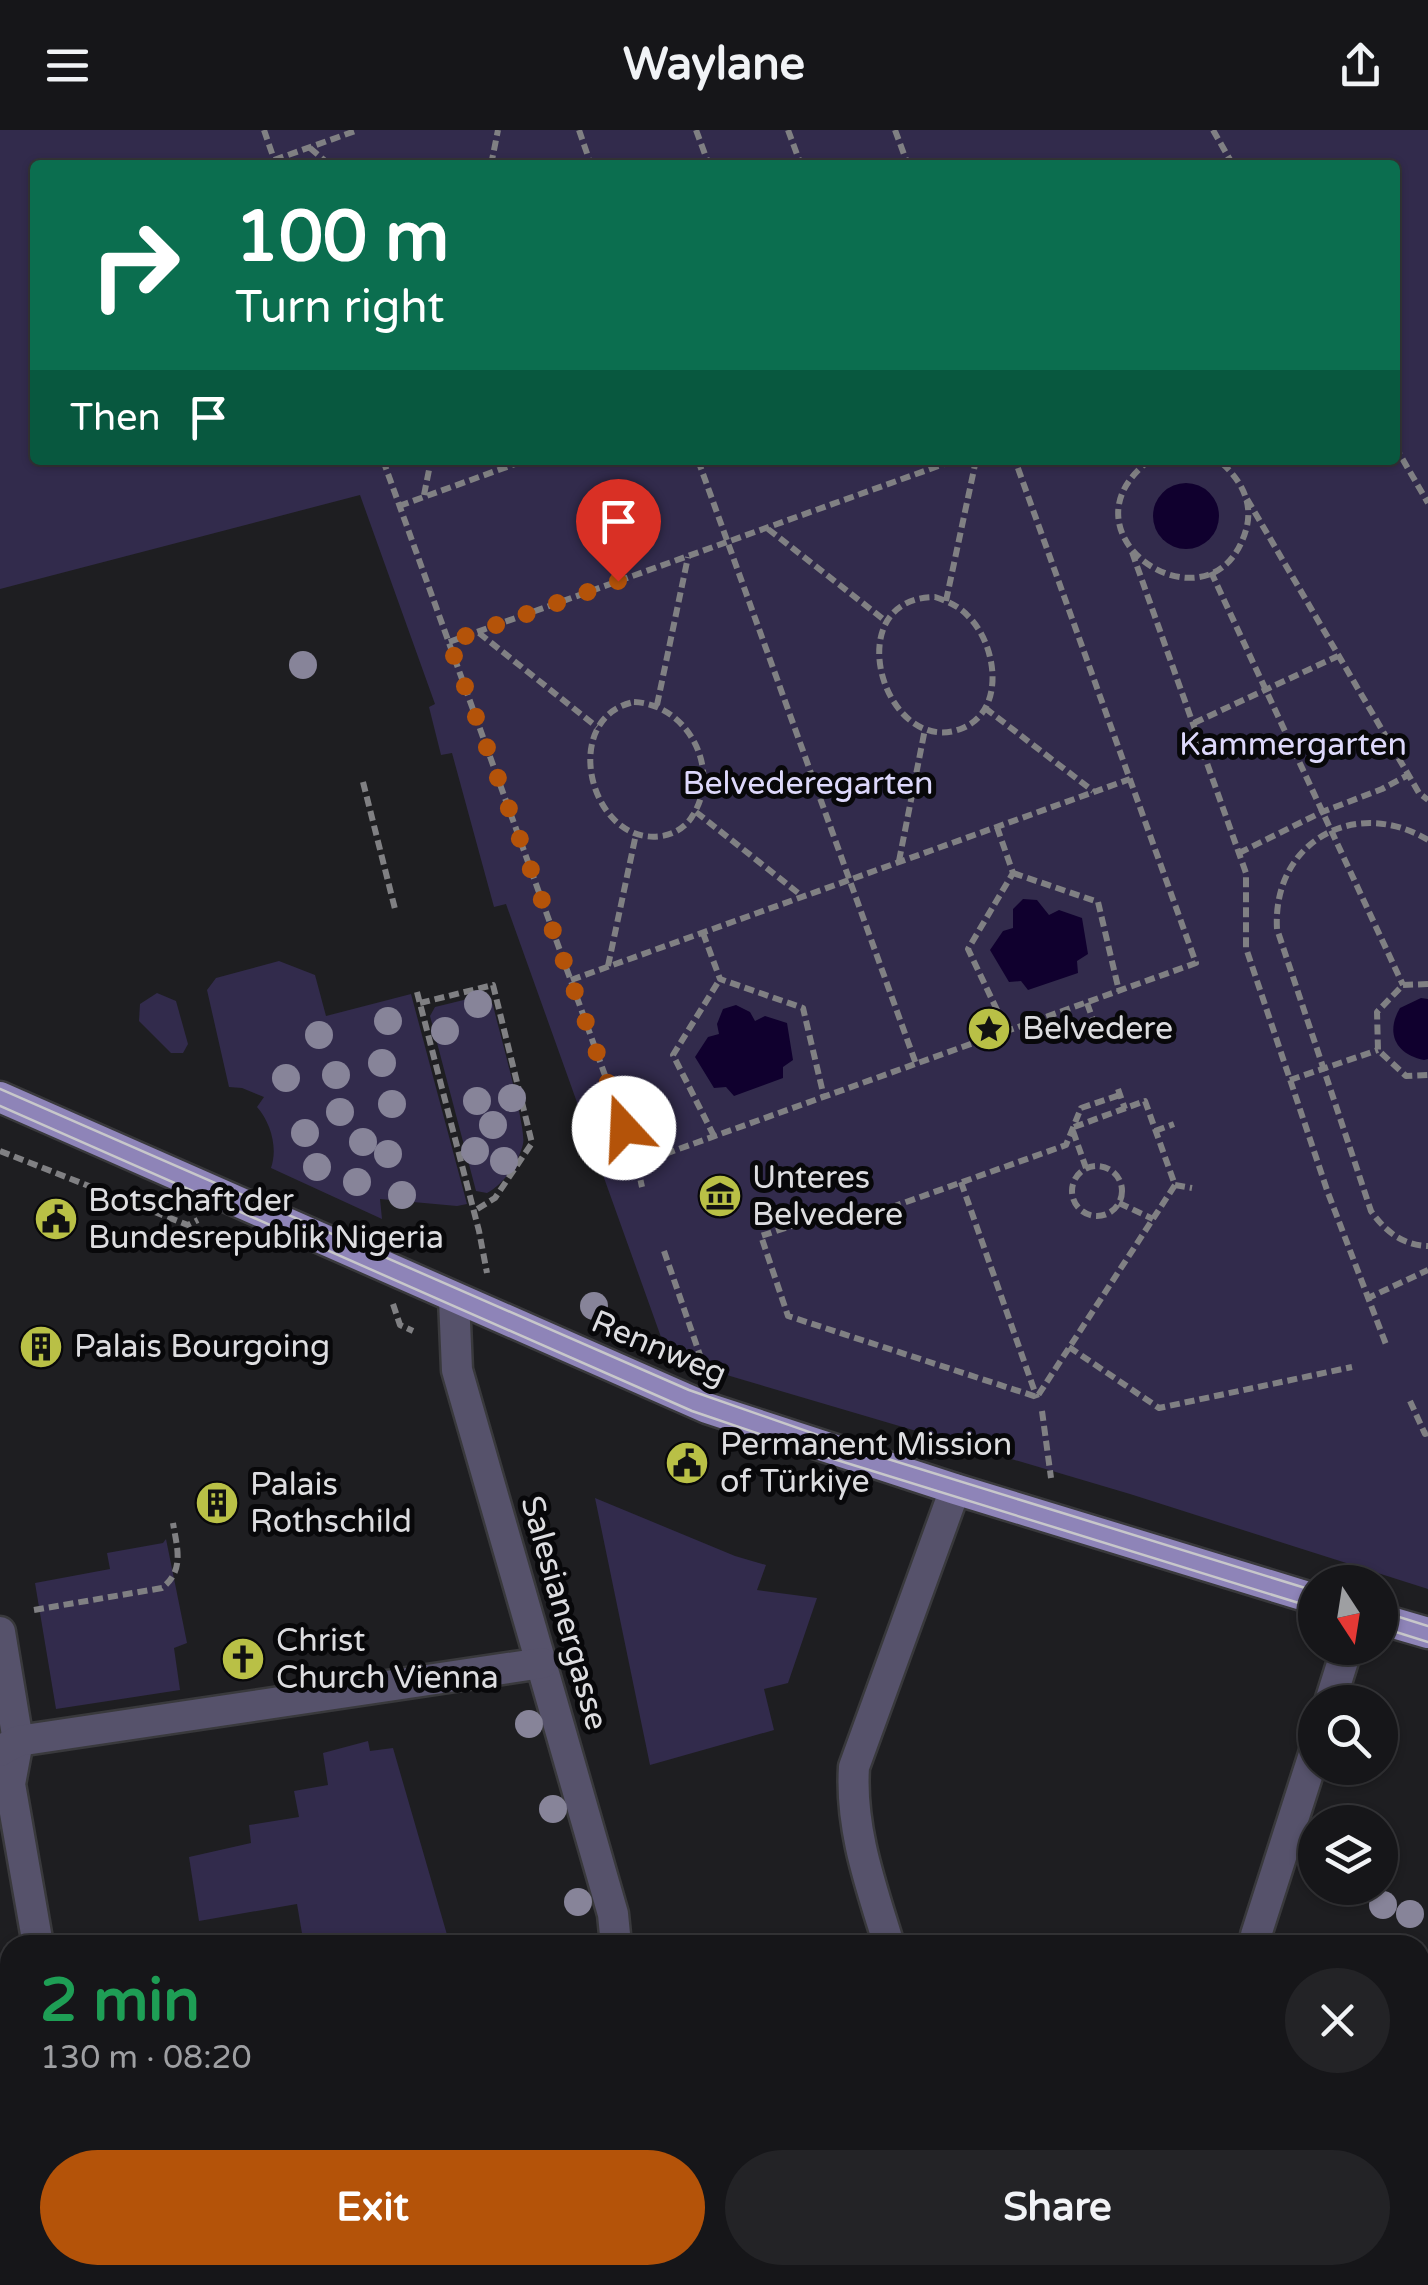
<!DOCTYPE html>
<meta charset="utf-8">
<style>
body{margin:0;font-family:"Varela Round",sans-serif;background:#232326;color:#f1f3f6;height:100vh;display:flex;flex-direction:column;font-size:38px;white-space:nowrap}
*{box-sizing:border-box;margin:0}
p{font-size:32px;color:#9e9fa2}
.icon{flex:none;width:55px;height:55px;fill:none;stroke:currentColor;stroke-width:2;stroke-linecap:round;stroke-linejoin:round}
.map{position:relative;flex:1;overflow:hidden}
.drawer{position:absolute;left:0px;top:1805px;width:1430px;height:350px;display:flex;flex-direction:column;background:#161619;border-radius:30px 30px 0 0;box-shadow:0 2px 8px #0004,0 0 0 2px #353538}
.drawer>*{flex:none}
.hud{position:absolute;left:30px;top:30px;width:1370px;height:305px;border-radius:10px;box-shadow:0 2px 8px #0004,0 0 0 2px #353538;background:#0b6e4f;color:#fff;overflow:hidden}
.needle{width:65px;rotate:168deg}
.controls{position:absolute;left:1298px;top:1435px;display:grid;gap:20px}
.controls a{display:grid;place-items:center;width:100px;height:100px;border-radius:50%;background:#161619;box-shadow:0 2px 8px #0004,0 0 0 2px #353538;font-size:50px}
.pin{position:absolute;display:grid;place-items:center;width:85px;height:85px;color:#fff;margin:-102px -42px;border-radius:50% 50% 50% 0;rotate:-45deg;box-shadow:0 0 10px #0007}
.pin .icon{rotate:45deg}
.me{position:absolute;width:110px;margin:-55px;rotate:340deg;stroke-linejoin:round;filter:drop-shadow(0 0 8px #0008)}
.turn{display:flex;align-items:center;gap:35px;height:210px;padding:0 40px;font-size:45px}
.turn .icon{width:130px;height:130px;stroke-width:2.5}
.turn b{display:block;font-size:70px;line-height:85px}
.then{display:flex;align-items:center;height:95px;padding:0 40px;background:#0003;gap:20px;font-size:38px}
.round{display:grid;place-items:center;flex:none;width:105px;height:105px;border-radius:52px;background:#232326}
.summary{display:flex;align-items:center;justify-content:space-between;height:170px;padding:0 40px}
h1{font-size:60px;font-weight:700;line-height:75px;color:#1e9e55}
.action{display:flex;gap:20px;margin-top:auto;padding:20px 40px}
.action a{flex:1;height:115px;border-radius:60px;background:#b45309;color:#fff;font-size:40px;font-weight:700;line-height:115px;text-align:center}
.action a+a{background:#232326;color:#f1f3f6}
header{display:flex;justify-content:space-between;align-items:center;height:130px;padding:0 40px;background:#161619;font-size:45px;font-weight:700}
.map>svg:first-child{display:block}
</style>
<header><svg class="icon" aria-label="menu" viewBox="0 0 24 24"><path d="M4 6h16M4 12h16M4 18h16"/></svg>Waylane<svg class="icon" aria-label="share" viewBox="0 0 24 24"><path d="M12 15V3M7 8l5-5 5 5M5 13v7h14v-7"/></svg></header>
<div class="map">
<svg width="1428" height="2155" viewBox="0 0 1428 2155">
<rect width="100%" height="100%" fill="#1e1e21"/>
<g fill="#322b4c" fill-rule="evenodd">
<path d="M0,0h1428v1459l-298,-95 -400,-118 -64,-25 -160,-447 -12,3 -42,-154 -11,2 -12,-48 6,-3 -75,-209 -360,94zM35,35h1360v295h-1360z"/>
<path d="M279,831l36,14 11,41 85,-22 56,210 -10,2 -77,-7 2,20 -111,-51c7,-20 0,-45 -14,-61l7,-10 -22,-9 -13,-1 -22,-97 9,-12z"/>
<path d="M157,863l19,8 12,43 -5,9h-12l-32,-32 1,-17z"/>
<path d="M480,866h6l7,9c5,22 34,124 30,139 -4,18 -20,41 -36,49l-11,-2 -46,-175 5,-9z"/>
<path d="M595,1368l140,58 31,9 -9,25 60,8 -29,85 -24,6 10,41 -124,35z"/>
<path d="M166,1409l21,104 -13,5 6,42 -124,19 -21,-126 75,-14 -3,-16 56,-10z"/>
<path d="M368,1611l2,10 23,-3 57,197h-146l-7,-41 -98,17 -10,-64 62,-14 -2,-18 50,-8 -5,-26 34,-6 -5,-32z"/>
<path d="M1420,1975l8,4v121l-1,-4 -7,1z"/>
</g>
<g fill="#10002e">
<circle cx="1186" cy="386" r="33"/>
<path d="M1023,769l14,1 12,15 10,-5 23,8 6,36 -11,7 1,12 -50,17 -7,-9 -12,1 -19,-32 13,-19 10,-3v-19z"/>
<path d="M1421,868l7,1v60l-4,1c-28,-5 -39,-27 -24,-52z"/>
<path d="M736,875l14,7 5,9 10,-5 22,7 6,37 -10,7v11l-49,18 -8,-9 -12,1 -19,-31 13,-20 11,-3 -2,-10 6,-15z"/>
</g>
<g fill="none" stroke-linecap="round" stroke-linejoin="round">
<g stroke="#39393c" stroke-width="35">
<g id="minor">
<path d="M454,1169l3,71 156,544 3,31"/>
<path d="M0,1502l18,109 -8,43 28,161"/>
<path d="M1330,1572l17,-54"/>
<path d="M0,1621l18,-10 524,-78"/>
<path d="M889,1815c-18,-59 -39,-116 -35,-178l101,-278"/>
<path d="M1257,1815l-1,-10 59,-184"/>
<path d="M1420,1838l8,2"/>
<path d="M103,2145l2,10"/>
<path d="M260,2145l3,10"/>
<path d="M706,2145l3,10"/>
<path d="M984,2145l3,10"/>
<path d="M1302,2145l3,10"/>
<path d="M149,2155l40,-10"/>
</g>
</g>
<g stroke="#39393c" stroke-width="35">
<g id="major">
<path d="M0,967l707,311 248,81 360,110"/>
<path d="M1380,1489l48,14"/>
</g>
</g>
<g stroke="#808083" stroke-width="6" stroke-dasharray="10 5" stroke-linecap="butt">
<path d="M264,0l12,35"/>
<path d="M579,0l12,35"/>
<path d="M696,0l13,35"/>
<path d="M788,0l13,35"/>
<path d="M895,0l13,35"/>
<path d="M1213,0l20,35"/>
<path d="M310,18l20,17"/>
<path d="M274,30l84,-30"/>
<path d="M491,35l7,-35"/>
<path d="M1395,316l33,57"/>
<path d="M383,330l254,704 5,23"/>
<path d="M698,330l218,604"/>
<path d="M1150,330c-101,76 68,183 97,66 6,-27 -9,-50 -29,-66"/>
<path d="M424,365l7,-35"/>
<path d="M1247,369l172,294 9,7"/>
<path d="M399,376l127,-46"/>
<path d="M768,399l119,93"/>
<path d="M1132,422l114,321v75l82,245 59,154"/>
<path d="M1211,442l192,413"/>
<path d="M935,467c12,4 24,9 33,19 28,27 39,93 -5,112 -78,33 -128,-130 -28,-131z"/>
<path d="M946,471l30,-141"/>
<path d="M479,503l118,94"/>
<path d="M449,512l506,-182"/>
<path d="M634,572c53,2 88,67 59,113 -6,11 -18,19 -31,21 -72,11 -104,-118 -28,-134z"/>
<path d="M657,575l31,-148"/>
<path d="M985,578l108,83"/>
<path d="M1194,593l144,-67"/>
<path d="M363,652l32,127"/>
<path d="M696,682l106,84"/>
<path d="M997,697l16,46 -45,76 39,82"/>
<path d="M1428,710c-73,-44 -156,2 -151,89l94,282c14,20 31,34 57,35"/>
<path d="M1239,723l83,-41 60,-23 26,-14"/>
<path d="M899,731l26,-132"/>
<path d="M1013,743l85,29 21,89"/>
<path d="M703,803l17,46 83,29 21,89"/>
<path d="M608,836l28,-132"/>
<path d="M571,850l559,-201"/>
<path d="M1428,854l-25,1 -26,27 1,38 28,26 22,-1"/>
<path d="M417,862l62,239 8,42"/>
<path d="M420,873l73,-18 39,158 -37,55 -21,13"/>
<path d="M1087,873l9,25"/>
<path d="M1290,950l88,-30"/>
<path d="M1118,959l7,20"/>
<path d="M1074,997l71,-26 30,84 -138,212 -249,-81 -27,-80 88,-29 32,4 185,-66 15,-37 39,-13"/>
<path d="M1073,1001l13,37"/>
<path d="M1155,1001l19,-7"/>
<path d="M714,1006l-41,-81 47,-76"/>
<path d="M0,1021l188,74 10,-5"/>
<path d="M637,1034l559,-201 -181,-503"/>
<circle cx="1097" cy="1061" r="25"/>
<path d="M961,1052l76,216"/>
<path d="M1175,1055l17,3"/>
<path d="M1119,1073l34,16"/>
<path d="M664,1121l38,110 10,15"/>
<path d="M1366,1169l62,-29"/>
<path d="M393,1174l7,21 13,6"/>
<path d="M1069,1217l90,61 193,-41"/>
<path d="M1410,1271l15,33 3,-1"/>
<path d="M1042,1281l9,67"/>
<path d="M34,1480l128,-22c23,-18 15,-40 11,-65"/>
</g>
<use href="#minor" stroke="#56526b" stroke-width="30"/>
<use href="#major" stroke="#8e84b8" stroke-width="30"/>
<g stroke="#c7c7ca" stroke-width="2.5">
<path d="M0,959l689,301 186,65 440,136"/>
<path d="M0,976l692,305 132,45 491,152"/>
<path d="M1380,1481l48,15"/>
<path d="M1380,1497l48,15"/>
</g>
</g>
<g fill="#878499">
<circle cx="303" cy="535" r="14"/>
<circle cx="478" cy="874" r="14"/>
<circle cx="388" cy="891" r="14"/>
<circle cx="445" cy="901" r="14"/>
<circle cx="319" cy="905" r="14"/>
<circle cx="382" cy="933" r="14"/>
<circle cx="336" cy="945" r="14"/>
<circle cx="286" cy="948" r="14"/>
<circle cx="512" cy="968" r="14"/>
<circle cx="477" cy="971" r="14"/>
<circle cx="392" cy="974" r="14"/>
<circle cx="340" cy="982" r="14"/>
<circle cx="493" cy="995" r="14"/>
<circle cx="305" cy="1003" r="14"/>
<circle cx="363" cy="1012" r="14"/>
<circle cx="475" cy="1021" r="14"/>
<circle cx="388" cy="1024" r="14"/>
<circle cx="504" cy="1031" r="14"/>
<circle cx="317" cy="1037" r="14"/>
<circle cx="357" cy="1052" r="14"/>
<circle cx="402" cy="1065" r="14"/>
<circle cx="594" cy="1176" r="14"/>
<circle cx="529" cy="1594" r="14"/>
<circle cx="553" cy="1679" r="14"/>
<circle cx="578" cy="1772" r="14"/>
<circle cx="1383" cy="1775" r="14"/>
<circle cx="1410" cy="1784" r="14"/>
</g>
<g fill="none" stroke-linecap="round" stroke-linejoin="round">
<path stroke="#b45309" stroke-width="18" stroke-dasharray="0 32.4" d="M618,451l-169,61 175,486"/>
</g>
<defs>
<g id="sight-disc" transform="scale(2.25)"><circle r="9.5" fill="#b9c046" stroke="#08080a"/><path d="M0-6L1.8-2.2L6-1.7L2.9 1.2L3.7 5.4L0 3.3L-3.7 5.4L-2.9 1.2L-6-1.7L-1.8-2.2Z" fill="#111"/></g>
<g id="museum-disc" transform="scale(2.25)"><circle r="9.5" fill="#b9c046" stroke="#08080a"/><path d="M0-6L6-3V-2H-6V-3ZM-5-1h2V3h-2ZM-1-1h2V3h-2ZM3-1h2V3H3ZM-6 4H6V6H-6Z" fill="#111"/></g>
<g id="civic-disc" transform="scale(2.25)"><circle r="9.5" fill="#b9c046" stroke="#08080a"/><path d="M-.6-6.5H3V-4.5H.6V-3L4-1V1h2V6H-6V1h2V-1L-.6-3ZM-1.2 2.5V6h2.4V2.5Z" fill="#111"/></g>
<g id="building-disc" transform="scale(2.25)"><circle r="9.5" fill="#b9c046" stroke="#08080a"/><path d="M-4-6H4V6H1V3H-1V6H-4ZM-2.5-4.3h1.7v1.8h-1.7ZM.8-4.3h1.7v1.8H.8ZM-2.5-1h1.7V.8h-1.7ZM.8-1h1.7V.8H.8Z" fill="#111"/></g>
<g id="church-disc" transform="scale(2.25)"><circle r="9.5" fill="#b9c046" stroke="#08080a"/><path d="M-1.2-6h2.4v3.5h3.3v2.4h-3.3V6h-2.4V-.1h-3.3v-2.4h3.3Z" fill="#111"/></g>
</defs>
<g fill-rule="evenodd">
<use href="#sight-disc" x="989" y="899"/>
<use href="#museum-disc" x="720" y="1066"/>
<use href="#civic-disc" x="56" y="1089"/>
<use href="#building-disc" x="41" y="1217"/>
<use href="#civic-disc" x="687" y="1333"/>
<use href="#building-disc" x="217" y="1373"/>
<use href="#church-disc" x="243" y="1529"/>
</g>
<g text-anchor="middle" dominant-baseline="central" stroke-width="10" stroke-linejoin="round" paint-order="stroke">
<g font-size="32" fill="#ddd8fb" stroke="#08080a">
<text x="1293" y="615">Kammergarten</text>
<text x="808" y="654">Belvederegarten</text>
</g>
<g font-size="32" fill="#dddde0" stroke="#08080a" text-anchor="start">
<text x="1022" y="899">Belvedere</text>
<text x="752" y="1048">Unteres<tspan x="752" dy="37">Belvedere</tspan></text>
<text x="88" y="1071">Botschaft der<tspan x="88" dy="37">Bundesrepublik Nigeria</tspan></text>
<text x="74" y="1217">Palais Bourgoing</text>
<text x="720" y="1315">Permanent Mission<tspan x="720" dy="37">of Türkiye</tspan></text>
<text x="250" y="1355">Palais<tspan x="250" dy="37">Rothschild</tspan></text>
<text x="276" y="1511">Christ<tspan x="276" dy="37">Church Vienna</tspan></text>
</g>
<g font-size="32" fill="#dddde0" stroke="#08080a">
<text transform="translate(659 1218) rotate(23)">Rennweg</text>
<text transform="translate(564 1483) rotate(74)">Salesianergasse</text>
</g>
</g>
</svg>
<div class="controls">
<a><svg class="needle" viewBox="-14 -14 28 28"><path d="M0-13l5 13h-10z" fill="#e53935"/><path d="M0 13l5-13h-10z" fill="#9e9fa2"/></svg></a>
<a><svg class="icon" aria-label="search" viewBox="0 0 24 24"><circle cx="10" cy="10" r="6"/><path d="M15 15l6 6"/></svg></a>
<a><svg class="icon" aria-label="layers" viewBox="0 0 24 24"><path d="M12 4l9 5-9 5-9-5zM3 14l9 5 9-5"/></svg></a>
</div>
<div class="pin" style="left:618px;top:451px;background:#d93025"><svg class="icon" aria-label="arrive" viewBox="0 0 24 24"><path d="M6 21V4h12l-3 4 3 4H6"/></svg></div>
<svg class="me" style="left:624px;top:998px" viewBox="-20 -20 40 40"><circle r="19" fill="#fff"/><path d="M0-13L10 11 0 6-10 11z" fill="#b45309"/></svg>
<div class="hud">
<div class="turn"><svg class="icon" aria-label="right" viewBox="0 0 24 24"><path d="M7 20v-9h11M14 6l5 5-5 5"/></svg><div><b>100 m</b>Turn right</div></div>
<div class="then">Then<svg class="icon" aria-label="arrive" viewBox="0 0 24 24"><path d="M6 21V4h12l-3 4 3 4H6"/></svg></div>
</div>
<section class="drawer">
<div class="summary"><div><h1>2 min</h1><p>130 m · 08:20</p></div><a class="round"><svg class="icon" aria-label="close" viewBox="0 0 24 24"><path d="M6 6l12 12M18 6L6 18"/></svg></a></div>
<div class="action"><a>Exit</a><a>Share</a></div>
</section>
</div>
